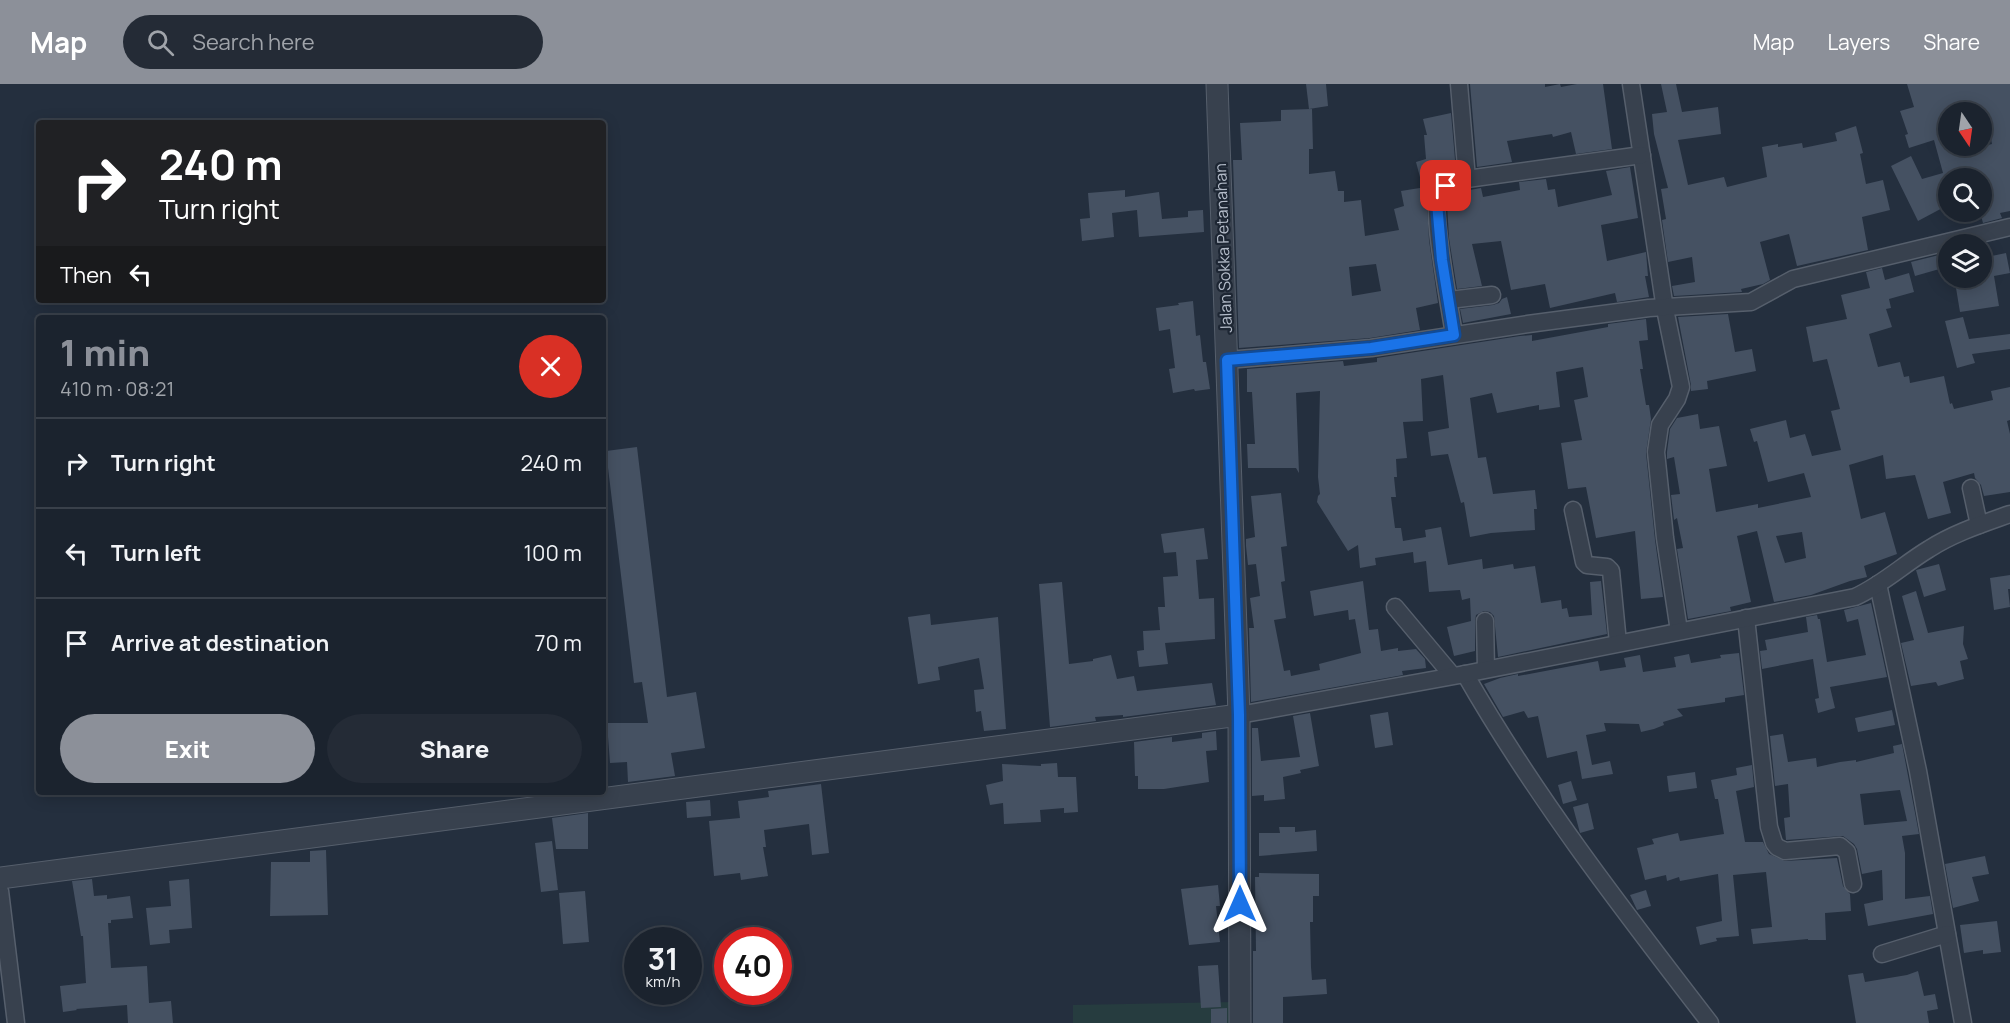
<!DOCTYPE html>
<meta charset="utf-8">
<style>
body{margin:0;font-family:Manrope,sans-serif;background:#242b36;color:#f1f3f6;height:100vh;display:flex;flex-direction:column;font-size:22px;white-space:nowrap}
*{box-sizing:border-box;margin:0}
p{font-size:20px;color:#a0a4aa}
.icon{flex:none;width:33px;height:33px;fill:none;stroke:currentColor;stroke-width:2;stroke-linecap:round;stroke-linejoin:round}
.map{position:relative;flex:1;overflow:hidden}
.sheet{position:absolute;left:36px;top:231px;width:570px;height:480px;display:flex;flex-direction:column;background:#1b232e;border-radius:6px;box-shadow:0 3px 15px #0003,0 0 0 2px #39404a}
.sheet>*{flex:none}
.banner{position:absolute;left:36px;top:36px;width:570px;height:183px;border-radius:6px;box-shadow:0 3px 15px #0003,0 0 0 2px #39404a;background:#202124;color:#fff;overflow:hidden}
.needle{width:39px;rotate:167deg}
.buttons{position:absolute;left:1938px;top:18px;display:grid;gap:12px}
.buttons a{display:grid;place-items:center;width:54px;height:54px;border-radius:50%;background:#1b232e;box-shadow:0 3px 15px #0003,0 0 0 2px #39404a;font-size:30px}
.speed{position:absolute;left:624px;top:843px;display:flex;gap:12px;font-size:30px;font-weight:700;text-align:center}
.speed>*{display:grid;place-content:center;width:78px;height:78px;border-radius:50%;background:#1b232e;box-shadow:0 3px 15px #0003,0 0 0 2px #39404a;line-height:1}
.speed small{font-size:15px;font-weight:400}
.speed .limit{border:9px solid #d22;background:#fff;color:#111}
.pin{position:absolute;display:grid;place-items:center;width:51px;height:51px;color:#fff;margin:-26px;border-radius:12px;box-shadow:0 3px 9px #0006}
.me{position:absolute;width:66px;margin:-33px;rotate:0deg;stroke-linejoin:round;filter:drop-shadow(0 0 4px #0008)}
.turn{display:flex;align-items:center;gap:21px;height:126px;padding:0 24px;font-size:27px}
.turn .icon{width:78px;height:78px;stroke-width:2.5}
.turn b{display:block;font-size:42px;line-height:51px}
.then{display:flex;align-items:center;height:57px;padding:0 24px;background:#0003;gap:12px;font-size:22px}
.round{display:grid;place-items:center;flex:none;width:63px;height:63px;border-radius:32px;background:#242b36}
.head{display:flex;align-items:center;justify-content:space-between;height:102px;padding:0 24px}
h1{font-size:36px;font-weight:800;line-height:45px;color:#8c9099}
.action{display:flex;gap:12px;margin-top:auto;padding:12px 24px}
.action a{flex:1;height:69px;border-radius:36px;background:#8c9099;color:#fff;font-size:24px;font-weight:800;line-height:69px;text-align:center}
.action a+a{background:#242b36;color:#f1f3f6}
ul{padding:0;list-style:none}
li{display:flex;align-items:center;gap:18px;height:90px;padding:0 24px;border-top:2px solid #39404a}
li div{flex:1}
li b{display:block;font-size:22px}
li em{font-style:normal}
header{display:flex;align-items:center;gap:36px;box-sizing:border-box;height:84px;padding:0 30px;background:#8c9099;color:#fff}
header strong{font-size:28px}
nav{display:flex;gap:33px;margin-inline-start:auto;font-size:21px}
.search{width:420px;height:54px;background:#242b36;display:flex;align-items:center;gap:15px;box-sizing:border-box;padding:0 21px;border-radius:33px;color:#a0a4aa;font-size:22px}
.map>svg:first-child{display:block}
</style>
<header>
<strong>Map</strong>
<div class="search"><svg class="icon" aria-label="search" viewBox="0 0 24 24"><circle cx="10" cy="10" r="6"/><path d="M15 15l6 6"/></svg>Search here</div>
<nav><a>Map</a><a>Layers</a><a>Share</a></nav>
</header>
<div class="map">
<svg width="2010" height="939" viewBox="0 0 2010 939">
<rect width="100%" height="100%" fill="#242f3e"/>
<path fill="#263c3f" d="M1233,918v21h-160v-18z"/>
<g fill="#455162" fill-rule="evenodd">
<path d="M1306,0h20l2,22 -19,3z"/>
<path d="M1470,0h75v3l15,-3 1,3 16,-3h26l9,65 -36,5 -5,-22 -18,5 -1,-3 -45,7 5,21 -35,5z"/>
<path d="M1661,0h15l6,28 36,-5 3,27 -43,6 10,45 36,-8 3,10 40,-10 -5,-30 16,-3v3l24,-4 1,5 34,-7 -2,-8 21,-7 7,27 -3,1 6,30 17,-4 7,30 -28,7 6,33 -71,16 -8,-32 -29,8 10,38 -7,4 -22,5 1,3 -68,4 -2,-10 23,-4 -3,-25 -24,5 -6,-42 4,-1 -5,-30 7,-1 -14,-54 -2,-20 15,-2z"/>
<path d="M1907,0h103v127l-10,2 2,5 -19,5 -3,-11h2v-34h-34v27l-30,16 -27,-55 20,-10 11,23 21,-6 -9,-33 -25,8 -4,-13 3,-1 -8,-23 14,-4zM1978,23l1,5 6,-2 7,34 -32,8 -1,-6h-11v-34h11z"/>
<path d="M1312,25l1,40h-4v25l26,-3 3,20h6v11l17,-2 4,36 34,-6 -5,-21 10,-3 -3,-15 25,-4 3,53 9,63 -22,5 4,22 -50,8 -131,10 -6,-188h9l-2,-37 41,-2v-11zM1376,180l5,27 -29,5 -3,-29z"/>
<path d="M1451,29l5,58 -35,10 -5,-19 10,-3 -2,-24h3l-4,-16z"/>
<path d="M1630,83l8,51 -37,7 6,36 39,-9 2,24h-3l4,21 -32,5 -2,-9 -65,15 -5,-24 -34,6 -10,-49 -29,3 10,42 -25,3 -8,-51 -2,-34 19,-4 -2,-9 17,-3 2,9 37,-7 -1,-8 27,-3 2,11 7,-1 3,18 54,-12 -6,-24z"/>
<path d="M1125,106v7l34,-5 3,27 26,-2v-6l15,-1 1,22 -65,5 -2,-27 -25,3 2,24 -32,4 -2,-22 10,-1 -2,-25z"/>
<path d="M2006,169l4,20 -16,3 5,30 -39,6 -4,-24 26,-4v-26z"/>
<path d="M1939,171l4,13 -28,8 -4,-14z"/>
<path d="M1882,184l3,12 24,-7 5,19 -25,7 2,9 -5,1 6,18 -23,7 9,33 22,-5 4,15 5,-1 1,7 34,-7 6,28 2,-1 2,6 39,-9 -2,-9 19,-4v33l-3,1 3,13v58l-26,4 -3,-11 -6,-7 -1,-5 -31,9 8,31 -23,6 -13,-44 -29,4 -3,-24 -34,10 12,54 24,-7 12,42 -33,12 3,11 -17,4 -39,14 -37,7 -17,-71 -20,5 14,66 -21,5 1,4 -43,8 -11,-70 6,-1 -6,-30 -3,2 -3,-25 9,-1 -6,-37 -7,2v-7l3,-23 7,-11 21,-4 2,15 19,-3 8,40 -18,3 7,43 42,-8v4l53,-11 -7,-24 -36,9 -11,-41 -3,1 -4,-13 36,-9 4,18 15,-4 7,22 29,-6 -10,-39 9,-2 -13,-50 -14,3 -7,-35 41,-8 -6,-24 29,-7 -4,-16zM1802,448l4,26 -21,5 -9,-27z"/>
<path d="M1507,213l4,17 -48,9 -3,-14 33,-4 6,-2 3,-4z"/>
<path d="M1193,217l3,35 4,-1 3,27h3l4,27 -15,2 -1,-2 -21,4 -4,-24 6,-1 -5,-39 -11,2 -3,-23 23,-3 -1,-2z"/>
<path d="M1728,230l7,38 17,-3 4,22 -49,10 1,8 -17,2v-6l-13,-68z"/>
<path d="M1963,233l6,22 41,-5v15l-38,5 3,9 -18,5 -12,-47z"/>
<path d="M1646,235l2,21 -9,1 4,28h-3l6,36h3l2,14 -5,34 9,87 8,57 -22,2 -6,-68 -39,7 -10,-51 -18,2 -7,-46 21,-3 -8,-40 14,-3 -5,-30 -27,5 4,35 -21,3v-5l-42,8 -5,-20 -22,5 8,60 8,-1 7,37 42,-4 2,19h-3l1,21 -44,3 -21,4 -6,-35 -3,1 -13,-49 -17,2 -3,-24 21,-4 -6,-53 -22,4 2,42 -20,1 4,36 -11,1 1,18h-3l2,20h-5l4,31h6l2,13 23,-4 -1,-7 16,-3 7,38 34,-6 1,10 30,-5 1,5 21,-3 6,37 20,-3 1,9 5,-1 2,9 23,-2 -2,-33 11,-1 6,53 -109,23 -4,-41 -4,-4 -6,-1 -8,4 -1,6v30l-21,5 -7,-29 24,-6 -1,-23 -8,2 -2,-10 -31,2 -3,-31 -12,2 -1,-11 -38,6 1,7 -16,3 -2,-23 -10,6 -31,-49 1,-6 2,-2 -2,-17 2,-86 -24,2 3,80 -3,-5h-48l-1,-24h8l-3,-52h-5v-23l96,-8 1,5 33,-4v-4l143,-22 12,-1v6l76,-14v-3z"/>
<path d="M637,363l30,250 29,-5 9,56 -34,5 4,23 -47,6 -1,-20 -17,1 -3,-40h41l-6,-41 -8,1 -28,-232z"/>
<path d="M1281,409l6,53 -6,1 4,34 -4,1 5,36 -12,2 10,51 6,-1 1,6 29,-6 -1,-6 42,-11 -6,-34 -6,1 -1,-10 -34,6 -4,-25 53,-10 6,49 9,-1 3,22 17,-3v3l18,-2 9,10 1,9 -24,3 1,4 -152,27 -2,-74h5l-4,-30 10,-2 -4,-32 -8,1 -2,-19v-7l9,-2 -4,-41z"/>
<path d="M1204,444l4,31 -12,1 3,39 15,-1 1,41 -50,4 3,21 -29,3 -2,-16 7,-1 -1,-19 17,-1 -2,-23h7l-2,-30 15,-1 -2,-24 -12,1 -3,-19z"/>
<path d="M1939,480l7,26 -22,7 -8,-27z"/>
<path d="M2010,491v14h-2l2,18 -16,3 -4,-32z"/>
<path d="M1062,498l7,82 24,-3v-2l18,-4 6,24 17,-3 3,15 75,-8 4,22 -93,12v-2l-28,2 1,4 -46,6 -11,-143z"/>
<path d="M1916,507l12,42 36,-7 -1,18 5,15 -8,2 4,18 -26,7 -2,-4 -25,4 -10,-43 13,-3 -12,-44z"/>
<path d="M1871,519l16,74 -57,10 5,21 -17,5 -3,-14 4,-1 -6,-39 -51,10 -2,-18 7,-1 -2,-10 43,-8 -2,-15 11,-2 1,4h2l7,43 39,-7 -8,-36 -11,3 -3,-12z"/>
<path d="M930,530l1,11 67,-8 8,112 -22,2 -3,-20 -5,1 -2,-22 10,-1 -5,-31 -41,9 2,13 -22,4 -10,-67z"/>
<path d="M1739,569l5,42 -19,3v4l-48,7 6,7 -20,6 1,3 -10,4 -13,3 -2,-8 -35,-1 2,8 -20,4 6,30 18,-4 3,13 -31,5 -5,-28 -30,7 -9,-42 -10,2 -4,-7 -21,6 -19,-33 16,-6 18,-4v2l80,-15 2,10 26,-4 -2,-9 16,-3 3,17 33,-5 -2,-10 15,-3 2,9 30,-5 -1,-3z"/>
<path d="M1892,626l3,15 -37,7 -3,-14z"/>
<path d="M1388,628l5,33 -18,3 -5,-33z"/>
<path d="M1310,629l9,53 -19,4 1,3 -18,4 2,22 -21,2v-6l-12,1v-68h6l3,33 39,-4 -7,-41z"/>
<path d="M1216,647l1,19 -11,1 3,31 -45,7h-26v-13h-3l-1,-34 38,-5v5l30,-4v-5z"/>
<path d="M1783,650l5,28 28,-4 1,9 23,-5 16,-2v2l38,-9 -1,-7 9,-2 17,90 -17,2 3,17v46l25,-3 3,18 -65,12 -4,-22 19,-4 -1,-30 -20,4 -5,-25 -3,-5 -11,-8 -57,4 -2,-22 6,-1 -2,-33 -13,2 -5,-50zM1900,706l7,31 -43,4 -4,-31z"/>
<path d="M1057,679l1,14h18l2,35 -14,1v-5l-24,2 1,12 -37,2 -1,-21 -13,2 -4,-20 17,-4 -1,-17 39,2v-2z"/>
<path d="M1752,681l2,22 -18,4 9,51h18l6,12 16,7 52,-3 6,28 7,8 1,17 -26,2 1,27h-18v-1l-55,5 -2,-15 21,-2 -6,-55 -33,3 6,61 -23,2 1,3 -17,4 -4,-18 26,-6 -4,-47 -38,7 -1,-4 -12,4 -1,-6 -21,5 -8,-32 17,-4 -2,-5 26,-6 2,8 44,-7 -6,-35h-3l-4,-19 26,-5 -1,-7z"/>
<path d="M1695,688l2,16 -28,4 -2,-16z"/>
<path d="M1571,697l6,19 -14,4 -5,-19z"/>
<path d="M821,700l8,69 -17,2 -3,-31 -45,6 2,17h-3l5,29 -27,4 -1,-7 -26,3 -5,-55 31,-3 -2,-17 31,-4 -1,-6z"/>
<path d="M710,716l1,16 -24,2 -1,-16z"/>
<path d="M1588,719l6,26 -14,4 -7,-26z"/>
<path d="M588,729v36h-32l-4,-31z"/>
<path d="M1279,743h16v5l21,-2 1,21 -58,5v-23h21z"/>
<path d="M552,757l6,49 -17,2 -6,-49z"/>
<path d="M326,766l2,65 -58,1 1,-54h39v-11z"/>
<path d="M1985,772l4,18 -17,3 7,24 -26,7 -8,-44z"/>
<path d="M1259,789l60,1v22h-6v26h-3l1,45 1,13 14,-1 1,15 -44,3v26h-30v-72h3l-1,-74h4z"/>
<path d="M92,795l2,17 13,-1v4l23,-3 3,22 -22,2v3h-3l3,45 36,-2 2,37 22,-2 2,22h-45l-1,-18 -51,4 1,1 -14,2 -3,-26 26,-3 -3,-47h-2l-9,-55z"/>
<path d="M189,795l3,49 -23,2 1,13 -20,2 -4,-37 25,-2 -2,-25z"/>
<path d="M1218,801l2,21h-4l4,36 -31,3 -8,-56z"/>
<path d="M1646,806l5,16 -14,4 -7,-15z"/>
<path d="M585,807l4,51 -26,2 -4,-51z"/>
<path d="M1997,837l4,31 -18,2v-4l-19,3 -4,-28z"/>
<path d="M1218,881l3,42 -20,1 -3,-42z"/>
<path d="M1918,887l6,25 11,-2 3,15 -11,2 2,12h-73l-8,-48 15,-2 2,9 42,-7z"/>
<path d="M1227,924v15h-16v-14z"/>
</g>
<g fill="none" stroke-linecap="round" stroke-linejoin="round">
<g stroke="#565f6c" stroke-width="19">
<g id="minor">
<path d="M1459,0l8,95"/>
<path d="M1631,0l34,225 16,78 -4,12 -17,26 -4,27 9,86 14,93"/>
<path d="M1449,216l43,-5"/>
<path d="M1454,251c-3,-23 -24,-126 -15,-142 5,-9 19,-11 28,-14l175,-24"/>
<path d="M1227,276l144,-12 157,-24 121,-16 102,-6 42,-23 217,-52"/>
<path d="M1971,404l8,37"/>
<path d="M1573,426l11,52 3,3 20,2 4,4 7,72"/>
<path d="M1878,500l40,187 45,252"/>
<path d="M1395,523l57,68"/>
<path d="M1746,534l23,209 5,16 3,4 8,4 55,-5 7,6 6,32"/>
<path d="M1485,537l1,48"/>
<path d="M1465,590c71,124 158,236 245,349"/>
<path d="M1239,631l226,-41 390,-77c27,-12 49,-33 74,-48 25,-16 53,-25 81,-35"/>
<path d="M0,807l16,132"/>
<path d="M1882,870l65,-20"/>
</g>
</g>
<g stroke="#565f6c" stroke-width="23">
<g id="tertiary">
<path d="M1217,0l22,631 1,308"/>
<path d="M0,794l1239,-163"/>
</g>
</g>
<use href="#minor" stroke="#38414e" stroke-width="16"/>
<use href="#tertiary" stroke="#38414e" stroke-width="21"/>
</g>
<g fill="none" stroke-linecap="round" stroke-linejoin="round">
<g stroke="#114b97" stroke-width="15">
<path id="route" d="M1240,820l-1,-189 -12,-355 144,-12 83,-13 -12,-75 -5,-57 2,-10 7,-7"/>
</g>
<use href="#route" stroke="#1a73e8" stroke-width="10"/>
</g>
<g text-anchor="middle" dominant-baseline="central" stroke-width="4.5" stroke-linejoin="round" paint-order="stroke">
<g font-size="16" fill="#b4bcc9" stroke="#1d2633">
<text transform="translate(1223 164) rotate(-92)">Jalan Sokka Petanahan</text>
</g>
</g>
</svg>
<div class="buttons">
<a><svg class="needle" viewBox="-14 -14 28 28"><path d="M0-13l5 13h-10z" fill="#e53935"/><path d="M0 13l5-13h-10z" fill="#a0a4aa"/></svg></a>
<a><svg class="icon" aria-label="search" viewBox="0 0 24 24"><circle cx="10" cy="10" r="6"/><path d="M15 15l6 6"/></svg></a>
<a><svg class="icon" aria-label="layers" viewBox="0 0 24 24"><path d="M12 4l9 5-9 5-9-5zM3 14l9 5 9-5"/></svg></a>
</div>
<div class="speed"><div>31<small>km/h</small></div><div class="limit">40</div></div>
<div class="pin" style="left:1446px;top:102px;background:#d93025"><svg class="icon" aria-label="arrive" viewBox="0 0 24 24"><path d="M6 21V4h12l-3 4 3 4H6"/></svg></div>
<svg class="me" style="left:1240px;top:820px" viewBox="-20 -20 40 40"><path d="M0-17L14 15 0 8-14 15z" fill="#1a73e8" stroke="#fff" stroke-width="4"/></svg>
<div class="banner">
<div class="turn"><svg class="icon" aria-label="right" viewBox="0 0 24 24"><path d="M7 20v-9h11M14 6l5 5-5 5"/></svg><div><b>240 m</b>Turn right</div></div>
<div class="then">Then<svg class="icon" aria-label="left" viewBox="0 0 24 24"><path d="M17 20v-9H6M10 6l-5 5 5 5"/></svg></div>
</div>
<section class="sheet">
<div class="head"><div><h1>1 min</h1><p>410 m · 08:21</p></div><a class="round" style="background:#d93025;color:#fff"><svg class="icon" aria-label="close" viewBox="0 0 24 24"><path d="M6 6l12 12M18 6L6 18"/></svg></a></div>
<ul>
<li><svg class="icon" aria-label="right" viewBox="0 0 24 24"><path d="M7 20v-9h11M14 6l5 5-5 5"/></svg><div><b>Turn right</b></div><em>240 m</em></li>
<li><svg class="icon" aria-label="left" viewBox="0 0 24 24"><path d="M17 20v-9H6M10 6l-5 5 5 5"/></svg><div><b>Turn left</b></div><em>100 m</em></li>
<li><svg class="icon" aria-label="arrive" viewBox="0 0 24 24"><path d="M6 21V4h12l-3 4 3 4H6"/></svg><div><b>Arrive at destination</b></div><em>70 m</em></li>
</ul>
<div class="action"><a>Exit</a><a>Share</a></div>
</section>
</div>
